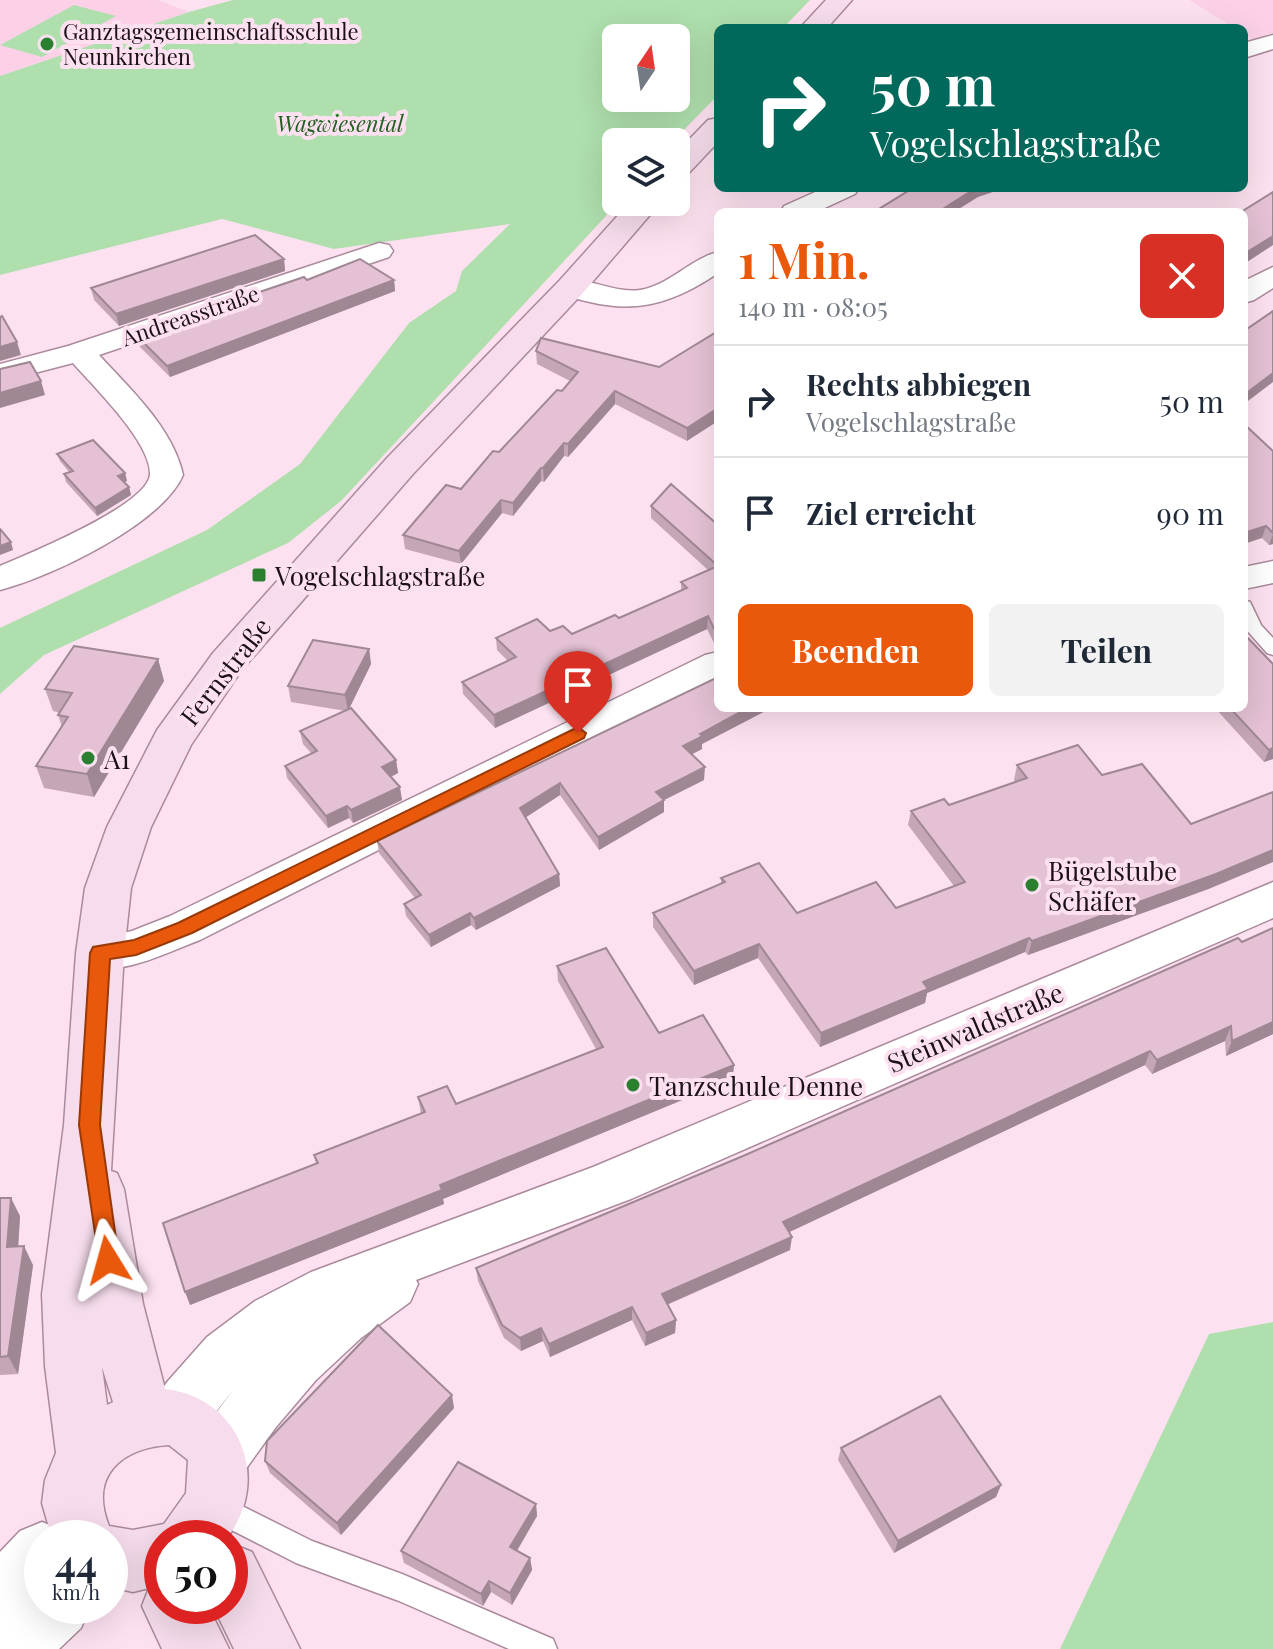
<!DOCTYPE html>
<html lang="de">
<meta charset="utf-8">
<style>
body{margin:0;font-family:"Playfair Display",serif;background:#f2f2f3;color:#1f2937;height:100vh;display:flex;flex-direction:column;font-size:30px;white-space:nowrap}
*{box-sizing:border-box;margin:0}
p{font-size:26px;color:#747a83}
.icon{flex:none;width:44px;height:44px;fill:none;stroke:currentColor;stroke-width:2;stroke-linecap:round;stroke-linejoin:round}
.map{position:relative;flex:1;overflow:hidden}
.details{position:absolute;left:714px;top:208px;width:534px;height:504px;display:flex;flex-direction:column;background:#fff;border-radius:12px;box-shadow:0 8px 32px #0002}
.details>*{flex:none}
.banner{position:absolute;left:714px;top:24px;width:534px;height:168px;border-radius:12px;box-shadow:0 8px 32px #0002;background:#00695c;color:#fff;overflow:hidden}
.needle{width:52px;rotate:13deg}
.buttons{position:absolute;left:602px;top:24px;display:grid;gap:16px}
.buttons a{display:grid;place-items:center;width:88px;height:88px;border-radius:12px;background:#fff;box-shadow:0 8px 32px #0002;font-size:40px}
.speed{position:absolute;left:24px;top:1520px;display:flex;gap:16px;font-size:40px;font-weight:700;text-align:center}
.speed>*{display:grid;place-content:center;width:104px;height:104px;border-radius:50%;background:#fff;box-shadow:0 8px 32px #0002;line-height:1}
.speed small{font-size:20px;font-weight:400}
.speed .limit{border:12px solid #d22;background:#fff;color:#111}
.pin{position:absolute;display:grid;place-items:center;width:68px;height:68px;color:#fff;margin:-82px -34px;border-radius:50% 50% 50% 0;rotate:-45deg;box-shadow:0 0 8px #0007}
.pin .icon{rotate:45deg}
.me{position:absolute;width:88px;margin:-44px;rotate:352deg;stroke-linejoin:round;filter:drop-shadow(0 0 6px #0008)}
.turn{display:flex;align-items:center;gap:28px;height:168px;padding:0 24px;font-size:36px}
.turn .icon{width:104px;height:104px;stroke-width:2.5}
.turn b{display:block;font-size:56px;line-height:68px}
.round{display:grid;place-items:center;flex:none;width:84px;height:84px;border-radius:12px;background:#f2f2f3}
.head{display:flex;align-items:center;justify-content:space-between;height:136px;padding:0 24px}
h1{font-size:48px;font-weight:700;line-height:60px;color:#ea580c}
.primary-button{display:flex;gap:16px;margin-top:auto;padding:16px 24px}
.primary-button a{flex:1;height:92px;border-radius:12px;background:#ea580c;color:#fff;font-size:32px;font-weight:700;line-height:92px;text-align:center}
.primary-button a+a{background:#f2f2f3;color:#1f2937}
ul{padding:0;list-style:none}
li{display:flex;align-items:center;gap:24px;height:112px;padding:0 24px;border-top:2px solid #e0e1e3}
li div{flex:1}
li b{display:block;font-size:30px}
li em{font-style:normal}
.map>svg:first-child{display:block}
</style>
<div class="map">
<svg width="1273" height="1649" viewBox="0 0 1273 1649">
<rect width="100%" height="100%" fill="#fde1f0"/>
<g fill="#fcd1e8">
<path d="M0,0h158l31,12 -189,64z"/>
<path d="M1189,0h84v33l-19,7 -10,-6v-6h-10z"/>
</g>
<g fill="#afdfad" fill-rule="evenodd">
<path d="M233,0h577l-27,28h-65v67l-46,47h-56v58l-11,17 -264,284 -53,42 -244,112 -44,39v-66l207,-98 93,-66 109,-141 47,-32 6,-20 48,-47 -176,25 -112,-30 -222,56v-199l189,-64zM616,38h60v60h-60z"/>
<path d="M74,5l42,11 -74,41 -42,-12z"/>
<path d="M1273,1322v327h-213l149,-315z"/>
</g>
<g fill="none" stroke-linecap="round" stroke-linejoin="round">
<g stroke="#aa8a9b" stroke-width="3">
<g id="service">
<path d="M1244,600l6,2 11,23 12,13v17l-6,-2 -23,-26z"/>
<path d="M214,1492l98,49 90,33 151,65 4,10h-48l-110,-48 -103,-38 -92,-47 -4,-10 4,-10z"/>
</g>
</g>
<g stroke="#aa8a9b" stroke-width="3">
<g id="minor">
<path d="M1273,35v14l-29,9v-15z"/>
<path d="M824,188h35l-4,6 -39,18h-35l3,-6z"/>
<path d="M379,243l10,2 4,6 -4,6 -290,98c31,34 74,73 84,120 -21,49 -132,102 -183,115v-24c28,-12 149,-61 150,-92 1,-32 -57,-88 -77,-111l-73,19v-18l68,-18z"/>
<path d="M718,252v21c-41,28 -79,41 -128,29 -12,-3 -27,-5 -33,-15l4,-6c25,-6 52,13 79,9 30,-5 50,-31 78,-38z"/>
<path d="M1273,267v21l-19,12 -10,3v-22z"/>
<path d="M1273,561v22l-29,6v-22z"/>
<path d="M718,652v27l-518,261c-35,13 -78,37 -115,25l-6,-12 6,-12 47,-10 38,-15 535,-261z"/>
</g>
</g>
<g stroke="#aa8a9b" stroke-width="3">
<g id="tertiary">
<path d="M1273,882v36l-642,281 -215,81 2,4 -8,18 -49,36 -45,42 -40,47 -36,50 -21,9 -21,-9 -8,-20 8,-20 36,-48 -38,48 -20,8 -20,-8 -9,-20 9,-20 12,-16 39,-44 48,-36 56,-29 282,-105z"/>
<path d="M42,1522l22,9 2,7h-24v68h48l-9,22 -22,21h-59v-97l20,-21z"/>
</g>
</g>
<g stroke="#aa8a9b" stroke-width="3">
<g id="secondary">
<path d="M826,0h26l-25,28h-27z"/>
<path d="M718,118v24l-32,34 -10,3v-26l32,-33z"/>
<path d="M630,202h31l-79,92 -169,180 -172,197 -50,74 -40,82 -20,61 -7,65 -13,218 6,2 7,16 19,115 22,85c75,8 107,90 62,149h-65v68h46l21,43h-67l-20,-43 7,-18 -16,4 -23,-5v-49h-58l-10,-35 3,-23 11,-27 -11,-87 -3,-72 22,-169 12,-172 9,-65 22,-61 50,-97 56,-77 174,-195 173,-178zM102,1367l11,35 -6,3zM169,1445l19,15 -2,33 -22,31 -31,6 -24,-4c-20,-50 12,-78 60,-81z"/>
<path d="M230,1543l22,9 48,97h-66l-21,-43h17z"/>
</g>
</g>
<use href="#service" fill="#fff" fill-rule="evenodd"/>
<use href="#minor" fill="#fff" fill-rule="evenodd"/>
<use href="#tertiary" fill="#fff" fill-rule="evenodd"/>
<use href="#secondary" fill="#f6dcec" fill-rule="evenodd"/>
</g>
<g fill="#c4a6b6">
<path d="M284,259l1,12 -166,55 -25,-26 -3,-12z"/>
<path d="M307,280h87l1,11 -225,86 -32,-32 -3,-11z"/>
<path d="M718,331l-31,110 -72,-37 -47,53 -4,-1 -20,26 -3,-1 -28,35 -11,-3 -41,51 -56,-15 -2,-14 58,-46 101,-98 8,-10 -33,-17 -1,-13 123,16z"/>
<path d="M1273,451v93l-4,1 -7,-7z"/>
<path d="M57,454l68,19 2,8 -3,1 5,5 2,8 -34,21 -31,-34 -2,-8 5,-2 -9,-11z"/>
<path d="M651,506l67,19v126l-11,-22 -212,99 -32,-34 -1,-12 46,-21 -11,-11 -1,-12 54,-7 22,3 47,-16 62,-28v-8l27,-12 -57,-52z"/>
<path d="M369,649l2,15 -22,45 47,51 2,13 -7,4 11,23 -49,23 -4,-5 -21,10 -41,-50 -2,-12 26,-13 -8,-9 -3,-13 46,-20 -55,-9 -3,-16z"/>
<path d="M158,659l6,22 -70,116 -50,-9 -8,-22 26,-39 -4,-12 2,-2 -7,-2 -8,-22z"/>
<path d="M1273,664v95l-9,3 -49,-54h29z"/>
<path d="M718,708h53l-69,36v5l-10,5 12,26 -40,20v12l-65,38 -39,-55 -35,23 34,56 1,12 -84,44 -5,-5 -40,22 -25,-31 -2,-12 11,-6 -36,-45 -2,-12z"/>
<path d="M1017,765l85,10 109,113 -183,67 -3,-3 -98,41 -2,10 -105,44 -62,-89 -64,27 -41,-58v-14l68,-29v-6l76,35 99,-5 58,-22 -46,-61 3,-14 38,-6 66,-23 -1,-2z"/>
<path d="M1273,928v106l-47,22 -1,-15 -73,33 -7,-9 -356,167 1,18 -123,55 9,15 -1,13 -30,13 -13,-26 -82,37 -7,-16 -22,10 -17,-13 -26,-57 -2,-13 267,-112z"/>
<path d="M557,966l102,67 74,46 -290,120 1,5 -254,101 126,-141 -2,-9 107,-41 -3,-17 38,7 140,-55 -38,-68z"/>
<path d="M0,1198l20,18 -2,31 15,18 -15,109 -18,1z"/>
<path d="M454,1408l-113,127 -71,-62 -5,-12z"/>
<path d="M841,1448l160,37 -5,12 -102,56 -56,-93z"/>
<path d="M536,1504l1,12 -20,35 13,7 2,12 -20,35 -21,-13 -8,14 -79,-43 -3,-12z"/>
</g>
<g fill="#a08794">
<path d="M976,188h29l-27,9 -24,15h-16z"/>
<path d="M1273,236v9l-29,19v-10z"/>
<path d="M284,259l1,12 -166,55 -3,-12z"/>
<path d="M394,280l1,11 -225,86 -3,-11z"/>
<path d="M17,342l4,13 -21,6v-14z"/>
<path d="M1273,373v9l-29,22v-9z"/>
<path d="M41,381l4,14 -45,13v-15z"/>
<path d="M615,391v13l-47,53v-13z"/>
<path d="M718,408v13l-31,20v-13z"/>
<path d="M564,443v13l-20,26 -1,-14z"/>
<path d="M541,468v13l-28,35v-13z"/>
<path d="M125,473l2,8 -7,3 -2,-8z"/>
<path d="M129,487l2,8 -34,21 -2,-8z"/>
<path d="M501,500l1,13 -41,51 -2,-13z"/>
<path d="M1266,526l-4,12 -18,6v-11z"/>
<path d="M1273,534v10l-4,1z"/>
<path d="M11,542l2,8 -13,5v-9z"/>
<path d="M708,616l-1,13 -212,99 -1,-13z"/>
<path d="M369,649l2,15 -23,47 -3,-16z"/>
<path d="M158,659l6,22 -70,116 -7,-23z"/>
<path d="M748,708h23l-69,36v5l-19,10v-13l17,-12z"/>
<path d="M1273,748v11l-9,3 5,-12z"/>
<path d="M396,760l2,13 -14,7 -2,-13z"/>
<path d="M705,767l-1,13 -40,20v12l-65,38 -1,-13 58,-45z"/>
<path d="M560,783v12l-40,26v-13z"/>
<path d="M400,787l2,13 -49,23 -2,-13z"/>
<path d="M347,806l2,12 -21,10 -2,-12z"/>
<path d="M1273,850v12l-62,26 -183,67 4,-14z"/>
<path d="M559,874l1,12 -84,44 -2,-12z"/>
<path d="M470,913l1,12 -40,22 -2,-12z"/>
<path d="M1029,938l-4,14 -98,41 -2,10 -105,44 1,-14 102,-51z"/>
<path d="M759,944l-1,14 -64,27v-14z"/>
<path d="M1273,1022v12l-47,22 6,-15z"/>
<path d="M1231,1026l-6,15 -73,33 5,-14z"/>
<path d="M1150,1051l-5,14 -364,171 2,-14z"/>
<path d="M734,1065l-1,14 -290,120 1,5 -254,101 -5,-13 255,-107z"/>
<path d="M11,1198l9,18 -3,50 -10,-19z"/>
<path d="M792,1237l-2,13 -129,57 1,-13z"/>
<path d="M24,1246l9,19 -15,109 -10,-18z"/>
<path d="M632,1307v13l-82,37 -1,-13z"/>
<path d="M676,1320l-1,13 -30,13 1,-13z"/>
<path d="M541,1328l2,13 -22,10 -1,-13z"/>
<path d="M452,1395l2,13 -113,127 -4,-12z"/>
<path d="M1001,1485l-5,12 -102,56 4,-12z"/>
<path d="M536,1504l1,12 -25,43 -2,-12z"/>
<path d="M530,1558l2,12 -20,35 -2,-12z"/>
<path d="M489,1581l2,11 -8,14 -2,-12z"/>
</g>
<g fill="#e4c1d4" stroke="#a08794" stroke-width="2">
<path d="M913,188h63l-38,24h-64z"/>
<path d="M1273,192v44l-29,18v-42h-3z"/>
<path d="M255,235l29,24 -168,55 -25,-26z"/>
<path d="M360,259l34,21 -227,86 -32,-32 169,-57 3,3z"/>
<path d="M1273,311v62l-29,22v-64z"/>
<path d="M2,316l15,26 -17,5v-30z"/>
<path d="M718,331v77l-31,20 -72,-37 -47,53 -4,-1 -21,25h-2l-28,35 -12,-3 -42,51 -56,-16 43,-50 15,4 32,-38 6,1 58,-62 5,1 16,-19 -42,-21 5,-13 118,29z"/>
<path d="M30,362l11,19 -41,12v-24z"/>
<path d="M1244,424l29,27v82l-7,-7 -22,7z"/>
<path d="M93,440l32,33 -7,3 11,11 -34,21 -31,-34 9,-3 -16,-17z"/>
<path d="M671,484l47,41v112l-10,-21 -214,99 -32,-33 54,-25 -20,-19 41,-19 13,12 13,-5 9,8 43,-19 4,3 68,-30 -6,-6 37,-16 -67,-60z"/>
<path d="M0,529l11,13 -11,4z"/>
<path d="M1244,634l29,30v84l-4,2 -39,-42h14z"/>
<path d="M313,640l56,9 -24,46 -57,-9z"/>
<path d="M74,646l84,13 -71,115 -51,-8 32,-49 -10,-2 14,-22 -27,-4z"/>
<path d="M718,677v31h30l-48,26 3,2 -20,10 22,21 -49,25 8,8 -66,37 -38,-54 -40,25 39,66 -85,44 -4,-5 -41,22 -25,-31 17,-9 -44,-54z"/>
<path d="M351,708l45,52 -14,7 18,20 -49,23 -4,-4 -21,10 -41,-50 32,-15 -17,-20z"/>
<path d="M1078,745l24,30 40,-11 49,60 82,-32v58l-57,24 -184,67 -3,-3 -106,44 5,7 -107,44 -62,-89 -65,27 -41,-58 72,-31 -4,-4 38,-15 38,50 79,-31 20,26 69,-26 -54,-71 33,-12 5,6 78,-27 -10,-13z"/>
<path d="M1273,928v94l-41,19 -1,-15 -74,34 -7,-9 -367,171 9,15 -130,57 14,26 -30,13 -14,-26 -83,37 -8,-16 -21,10 -18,-13 -26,-57 267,-112 495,-218 4,4z"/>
<path d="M606,948l53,85 44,-18 31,50 -294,120 2,5 -257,102 -22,-69 155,-60 -4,-8 111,-43 -7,-15 29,-11 9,18 147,-57 -46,-81z"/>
<path d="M0,1198h11l-4,49 17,-1 -16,110 -8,1z"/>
<path d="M378,1325l74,70 -115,128 -72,-62 2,-20z"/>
<path d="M940,1396l61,89 -103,56 -57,-93z"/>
<path d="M458,1462l78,42 -26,43 20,11 -20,35 -21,-12 -8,13 -80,-43z"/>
</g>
<path fill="#ea580c" stroke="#983908" stroke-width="2" d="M578,727l8,6 -2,5 -392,195 -56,22 -26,4 -10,166 19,135 -3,7 -8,3 -8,-3 -21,-142 11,-172 3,-6 41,-7 44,-17z"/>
<g fill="#2a802e" stroke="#fde1f0" stroke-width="3">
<circle cx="47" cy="44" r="8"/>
<rect x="251" y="567" width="16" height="16" rx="4"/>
<circle cx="88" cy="758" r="8"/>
<circle cx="1032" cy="885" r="8"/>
<circle cx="633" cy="1085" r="8"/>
</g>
<g text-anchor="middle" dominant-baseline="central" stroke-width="8" stroke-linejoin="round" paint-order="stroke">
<g font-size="22" fill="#1d1118" stroke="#fde1f0" text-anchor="start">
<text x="63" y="31">Ganztagsgemeinschaftsschule<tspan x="63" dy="25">Neunkirchen</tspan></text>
</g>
<g font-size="22" font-style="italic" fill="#206122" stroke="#fde1f0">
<text x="340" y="123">Wagwiesental</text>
</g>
<g font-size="22" fill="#1d1118" stroke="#fde1f0">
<text transform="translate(190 315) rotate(-19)">Andreasstraße</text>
</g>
<g font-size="26" fill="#1d1118" stroke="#fde1f0" text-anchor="start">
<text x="275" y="575">Vogelschlagstraße</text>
<text x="104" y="758">A1</text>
<text x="1048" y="870">Bügelstube<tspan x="1048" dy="30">Schäfer</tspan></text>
<text x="649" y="1085">Tanzschule Denne</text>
</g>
<g font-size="26" fill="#1d1118" stroke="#fde1f0">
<text transform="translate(225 671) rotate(-52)">Fernstraße</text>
<text transform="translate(975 1027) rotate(-23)">Steinwaldstraße</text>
</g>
</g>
</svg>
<div class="buttons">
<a><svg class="needle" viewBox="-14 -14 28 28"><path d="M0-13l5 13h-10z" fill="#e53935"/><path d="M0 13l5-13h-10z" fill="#747a83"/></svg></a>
<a><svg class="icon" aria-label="layers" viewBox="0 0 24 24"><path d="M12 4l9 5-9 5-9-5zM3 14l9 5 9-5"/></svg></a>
</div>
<div class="speed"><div>44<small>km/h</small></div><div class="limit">50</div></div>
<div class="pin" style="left:578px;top:733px;background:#d93025"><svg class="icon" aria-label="arrive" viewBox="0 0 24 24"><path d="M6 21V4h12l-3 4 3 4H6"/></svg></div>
<svg class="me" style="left:108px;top:1260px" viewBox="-20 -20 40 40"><path d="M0-17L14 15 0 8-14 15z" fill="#ea580c" stroke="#fff" stroke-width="4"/></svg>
<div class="banner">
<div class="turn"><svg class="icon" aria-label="right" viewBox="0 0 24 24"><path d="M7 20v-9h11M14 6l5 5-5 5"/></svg><div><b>50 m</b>Vogelschlagstraße</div></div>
</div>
<section class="details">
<div class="head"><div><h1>1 Min.</h1><p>140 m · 08:05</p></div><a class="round" style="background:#d93025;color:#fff"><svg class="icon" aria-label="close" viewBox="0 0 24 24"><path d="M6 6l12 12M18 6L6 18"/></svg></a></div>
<ul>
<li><svg class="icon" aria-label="right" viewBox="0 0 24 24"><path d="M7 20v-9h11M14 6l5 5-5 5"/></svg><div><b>Rechts abbiegen</b><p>Vogelschlagstraße</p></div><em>50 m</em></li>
<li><svg class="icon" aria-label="arrive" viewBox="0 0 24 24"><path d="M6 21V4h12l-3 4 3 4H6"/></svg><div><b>Ziel erreicht</b></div><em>90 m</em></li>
</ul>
<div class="primary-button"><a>Beenden</a><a>Teilen</a></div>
</section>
</div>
